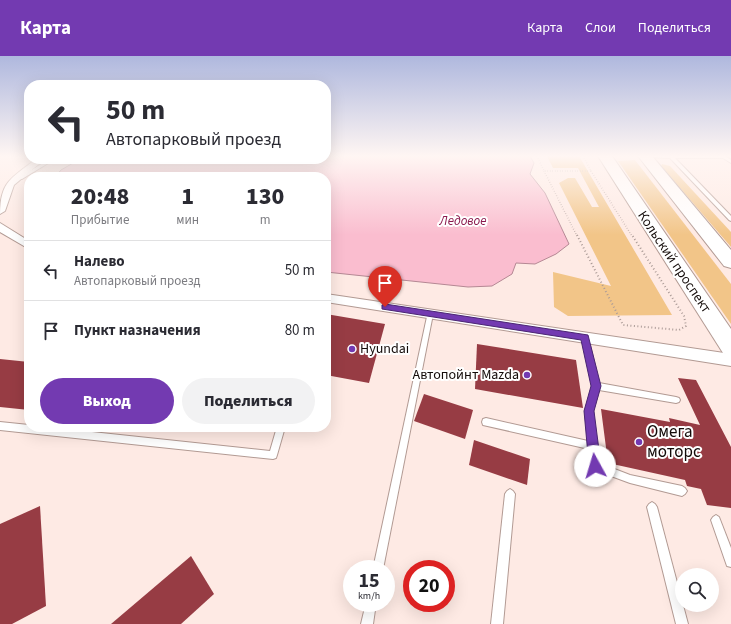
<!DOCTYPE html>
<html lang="ru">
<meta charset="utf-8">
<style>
body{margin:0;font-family:"Source Sans 3",sans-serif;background:#f2f2f3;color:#2b2b33;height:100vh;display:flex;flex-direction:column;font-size:15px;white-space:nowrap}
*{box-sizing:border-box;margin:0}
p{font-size:13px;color:#7c7c81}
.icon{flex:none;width:22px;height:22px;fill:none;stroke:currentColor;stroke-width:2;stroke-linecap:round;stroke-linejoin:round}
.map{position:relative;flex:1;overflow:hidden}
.sheet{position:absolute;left:24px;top:116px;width:307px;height:260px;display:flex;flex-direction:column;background:#fff;border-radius:16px;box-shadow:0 4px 16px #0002}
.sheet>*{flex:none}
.hud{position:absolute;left:24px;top:24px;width:307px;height:84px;border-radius:16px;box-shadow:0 4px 16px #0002;background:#fff;color:#2b2b33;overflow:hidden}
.tools{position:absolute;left:675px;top:512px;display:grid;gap:8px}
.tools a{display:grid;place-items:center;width:44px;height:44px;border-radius:50%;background:#fff;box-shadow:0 4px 16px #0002;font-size:20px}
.speed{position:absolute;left:343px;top:504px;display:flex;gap:8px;font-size:20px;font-weight:700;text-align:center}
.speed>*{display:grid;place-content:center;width:52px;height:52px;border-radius:50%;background:#fff;box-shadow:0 4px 16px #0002;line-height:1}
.speed small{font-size:10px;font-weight:400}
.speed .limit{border:6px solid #d22;background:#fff;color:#111}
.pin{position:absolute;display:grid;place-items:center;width:34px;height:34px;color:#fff;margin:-41px -17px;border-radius:50% 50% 50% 0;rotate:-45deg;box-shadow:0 0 4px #0007}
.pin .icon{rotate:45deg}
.me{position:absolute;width:44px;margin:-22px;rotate:354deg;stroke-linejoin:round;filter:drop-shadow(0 0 3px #0008)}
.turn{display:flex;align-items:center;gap:14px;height:84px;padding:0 16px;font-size:18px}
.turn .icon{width:52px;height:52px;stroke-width:2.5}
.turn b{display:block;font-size:28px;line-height:34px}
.eta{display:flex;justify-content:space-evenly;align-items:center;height:68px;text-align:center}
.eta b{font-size:24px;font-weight:800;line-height:28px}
.cta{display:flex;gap:8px;margin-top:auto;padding:8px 16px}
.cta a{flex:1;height:46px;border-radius:24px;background:#733ab1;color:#fff;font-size:16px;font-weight:800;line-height:46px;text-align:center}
.cta a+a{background:#f2f2f3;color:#2b2b33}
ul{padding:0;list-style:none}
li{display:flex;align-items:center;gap:12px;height:60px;padding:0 16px;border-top:1px solid #e1e1e2}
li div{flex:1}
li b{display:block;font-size:15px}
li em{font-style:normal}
header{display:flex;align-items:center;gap:24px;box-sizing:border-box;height:56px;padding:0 20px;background:#733ab1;color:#fff}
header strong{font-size:19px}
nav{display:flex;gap:22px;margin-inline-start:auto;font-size:14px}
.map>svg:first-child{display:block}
</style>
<header>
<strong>Карта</strong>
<nav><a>Карта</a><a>Слои</a><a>Поделиться</a></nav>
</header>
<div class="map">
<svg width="731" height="568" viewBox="0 0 731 568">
<rect width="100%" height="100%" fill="#feeae4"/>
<g fill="#f2c588">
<path d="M547,100h32l93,159 -104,1 -14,-9 -1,-35 58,14 -52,-103 9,-5h7l17,29h7l-21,-39h-25z"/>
<path d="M635,104l96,124v40l-113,-163z"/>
<path d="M662,108l8,2 61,66v15l-70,-81z"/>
</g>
<path fill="#fabdcf" stroke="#b58894" d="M326,100h204l4,7 -4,11 15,19 24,51 -13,10 -21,10 -19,-1 -4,11 -20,12 -24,1 -142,-15v-95h-271l6,-7 19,-11h246z"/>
<g fill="#973c44">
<path d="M326,258l59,10 -16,59 -43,-8z"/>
<path d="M477,288l99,16 7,48 -108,-19z"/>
<path d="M0,303l29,3v48l-29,-3z"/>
<path d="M678,322l18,2 35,67v61l-24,-3 -6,-16 -14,-3 -2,-6 -77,-17 -7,-54 69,13 -1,-4 31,7z"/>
<path d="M424,338l49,16 -8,29 -51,-18z"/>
<path d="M474,384l56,19 -3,26 -58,-20z"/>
<path d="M40,450l6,100 -34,18h-12v-100z"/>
<path d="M191,500l23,38 -33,30h-70z"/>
</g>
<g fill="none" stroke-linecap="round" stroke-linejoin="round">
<g stroke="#b29a93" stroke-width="2">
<g id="service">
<path d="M644,100h81l6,4v3l-8,-5h-48l56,58v5l-2,-1 -59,-62 -24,-1z"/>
<path d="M50,103h5l-33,20 -4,-1z"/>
<path d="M428,256h4l1,2 -50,255h-10z"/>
<path d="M585,278l3,3 11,46 77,14 3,1 1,2 -1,2 -3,1 -77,-13 -6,21 6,52 31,12 52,11 3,2 2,3 -2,3 -3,2 -52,-13 -38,-14 -3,-20 -106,-24 -1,-3 1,-3 3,-1 102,23 -3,-30 7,-25 -10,-49z"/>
<path d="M0,366l29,3v2h16l225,24 7,-24h8l-8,28 -1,3 -3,1 -273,-29z"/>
<path d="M510,433l3,2 2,3 -12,130h-12l14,-130 2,-3z"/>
<path d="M652,446l3,2 2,3 31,117h-12l-29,-117 2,-3z"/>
<path d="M716,459l3,2 12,31v19l-4,-1 -16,-46 2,-3z"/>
<path d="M366,547h10l-3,21h-12z"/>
</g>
</g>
<g stroke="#b29a93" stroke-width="2">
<g id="minor">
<path d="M36,103h9l-31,26 -9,26 -5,3c0,-33 12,-36 36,-55z"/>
<path d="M0,167l29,18v8l-29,-17z"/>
<path d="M326,238l405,60v12l-405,-64z"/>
</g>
</g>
<g stroke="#b29a93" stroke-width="2">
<g id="primary">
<path d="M598,100h14l119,173v27l-8,-3z"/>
<path d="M638,100h14l79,94v18l-7,-2z"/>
</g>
</g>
<g stroke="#ab9b97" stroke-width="1.5" stroke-dasharray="0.5 2" stroke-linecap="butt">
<path d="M537,100l7,15h47l-8,-15"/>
<path d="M544,115l33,65"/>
<path d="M591,115l41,65"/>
</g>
<path stroke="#ab9b97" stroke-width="2" stroke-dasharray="1 2.5" stroke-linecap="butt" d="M577,179l46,90 56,5 7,-4 -2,-10 -52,-81"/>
<use href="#service" fill="#fff" fill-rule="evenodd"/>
<use href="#minor" fill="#fff" fill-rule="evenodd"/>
<use href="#primary" fill="#fff" fill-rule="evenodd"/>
</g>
<linearGradient id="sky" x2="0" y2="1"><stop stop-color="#afb8de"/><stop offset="0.56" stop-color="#fff6f3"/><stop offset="1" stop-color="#fff6f3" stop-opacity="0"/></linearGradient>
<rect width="731" height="179" fill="url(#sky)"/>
<path fill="#733ab1" stroke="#4b2673" d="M385,248l203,31 13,51 -7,25 7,55 -2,4 -4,2 -4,-2 -2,-4 -5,-55 7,-25 -10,-46 -199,-31v-4z"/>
<g fill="#733ab1" stroke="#fff" stroke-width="1.5">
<circle cx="352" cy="293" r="4"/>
<circle cx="527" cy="319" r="4"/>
<circle cx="639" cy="386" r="4"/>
</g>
<g text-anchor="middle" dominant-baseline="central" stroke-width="4" stroke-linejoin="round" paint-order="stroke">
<g font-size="13" font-style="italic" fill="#8b1a4e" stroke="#fff">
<text x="463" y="165">Ледовое</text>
</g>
<g font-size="14" fill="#130b09" stroke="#fff">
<text transform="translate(674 206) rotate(56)">Кольский проспект</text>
</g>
<g font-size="14" fill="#130b09" stroke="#fff" text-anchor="start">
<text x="360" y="293">Hyundai</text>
<text x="519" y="319" text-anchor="end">Автопойнт Mazda</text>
</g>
<g font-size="17" fill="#130b09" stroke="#fff" text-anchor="start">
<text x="647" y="376">Омега<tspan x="647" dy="20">моторс</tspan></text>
</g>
</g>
</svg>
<div class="tools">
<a><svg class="icon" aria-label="search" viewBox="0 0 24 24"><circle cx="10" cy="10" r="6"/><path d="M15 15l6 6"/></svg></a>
</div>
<div class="speed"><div>15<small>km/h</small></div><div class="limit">20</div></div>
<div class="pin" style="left:385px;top:251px;background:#d93025"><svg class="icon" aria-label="arrive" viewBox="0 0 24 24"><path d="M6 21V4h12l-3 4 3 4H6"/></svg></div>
<svg class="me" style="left:595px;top:410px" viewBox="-20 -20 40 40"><circle r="19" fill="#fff"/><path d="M0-13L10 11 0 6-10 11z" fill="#733ab1"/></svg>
<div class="hud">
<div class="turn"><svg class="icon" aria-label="left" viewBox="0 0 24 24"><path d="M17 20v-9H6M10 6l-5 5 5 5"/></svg><div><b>50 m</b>Автопарковый проезд</div></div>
</div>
<section class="sheet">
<div class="eta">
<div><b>20:48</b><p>Прибытие</p></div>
<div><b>1</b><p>мин</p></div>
<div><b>130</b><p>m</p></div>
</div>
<ul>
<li><svg class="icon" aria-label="left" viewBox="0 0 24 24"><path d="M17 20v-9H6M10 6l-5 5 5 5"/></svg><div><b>Налево</b><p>Автопарковый проезд</p></div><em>50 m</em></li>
<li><svg class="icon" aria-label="arrive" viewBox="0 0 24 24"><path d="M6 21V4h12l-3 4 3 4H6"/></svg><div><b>Пункт назначения</b></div><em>80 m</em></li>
</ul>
<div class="cta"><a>Выход</a><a>Поделиться</a></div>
</section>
</div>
